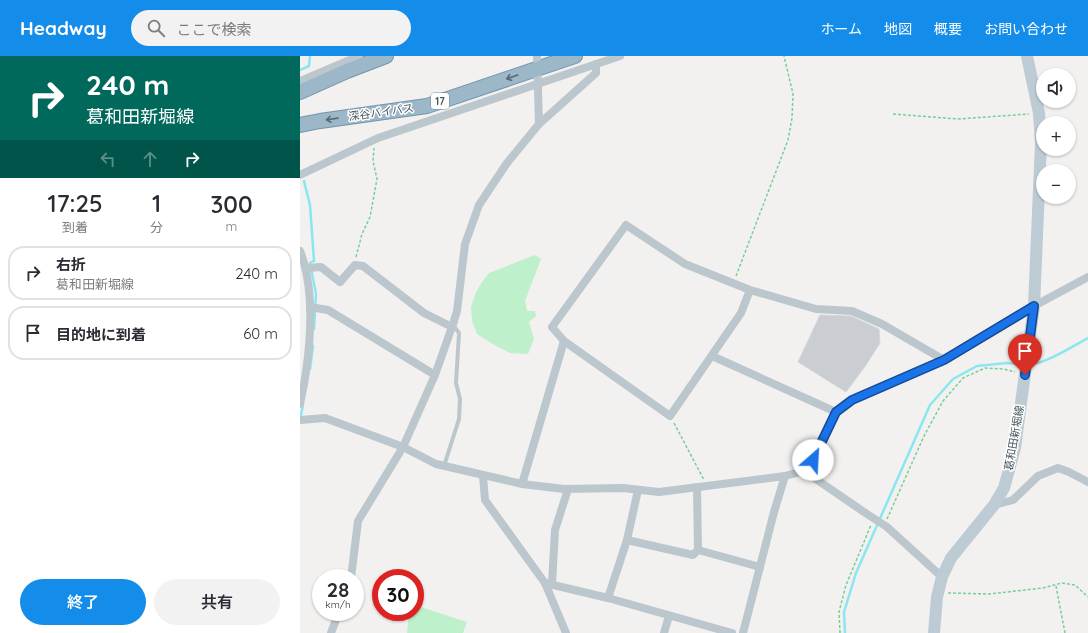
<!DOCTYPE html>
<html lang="ja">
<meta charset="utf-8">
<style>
body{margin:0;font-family:Quicksand,"Noto Sans JP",sans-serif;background:#f2f2f3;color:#2b2b33;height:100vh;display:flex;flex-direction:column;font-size:15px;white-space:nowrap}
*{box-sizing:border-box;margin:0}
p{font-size:13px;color:#7c7c81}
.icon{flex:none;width:22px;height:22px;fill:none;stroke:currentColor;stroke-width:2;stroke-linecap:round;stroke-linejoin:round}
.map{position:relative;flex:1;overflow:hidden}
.details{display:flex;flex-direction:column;background:#fff;width:300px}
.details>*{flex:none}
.guide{background:#00695c;color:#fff;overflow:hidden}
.fabs{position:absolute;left:736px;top:12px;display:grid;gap:8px}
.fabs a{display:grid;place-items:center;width:40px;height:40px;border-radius:50%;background:#fff;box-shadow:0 1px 3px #0004;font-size:20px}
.speed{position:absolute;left:12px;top:513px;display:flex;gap:8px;font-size:20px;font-weight:700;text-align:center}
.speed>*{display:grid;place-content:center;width:52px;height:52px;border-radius:50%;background:#fff;box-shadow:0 1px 3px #0004;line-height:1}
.speed small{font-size:10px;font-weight:400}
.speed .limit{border:6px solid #d22;background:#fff;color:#111}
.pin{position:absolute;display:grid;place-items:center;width:34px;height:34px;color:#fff;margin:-41px -17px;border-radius:50% 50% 50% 0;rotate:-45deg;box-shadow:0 0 4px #0007}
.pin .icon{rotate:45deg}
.me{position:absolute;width:44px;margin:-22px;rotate:26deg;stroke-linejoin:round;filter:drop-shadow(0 0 3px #0008)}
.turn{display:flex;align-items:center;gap:14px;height:84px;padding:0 20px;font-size:18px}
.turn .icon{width:52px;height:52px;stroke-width:2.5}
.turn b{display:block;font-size:28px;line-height:34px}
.lanes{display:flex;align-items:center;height:38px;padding:0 20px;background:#0003;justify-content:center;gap:20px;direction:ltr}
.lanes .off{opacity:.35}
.eta{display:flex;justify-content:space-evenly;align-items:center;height:68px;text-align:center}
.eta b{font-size:24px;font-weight:600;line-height:28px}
.action{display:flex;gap:8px;margin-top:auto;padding:8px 20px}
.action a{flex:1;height:46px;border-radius:24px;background:#148ce9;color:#fff;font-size:16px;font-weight:600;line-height:46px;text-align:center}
.action a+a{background:#f2f2f3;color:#2b2b33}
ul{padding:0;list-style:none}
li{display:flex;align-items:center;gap:12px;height:54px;margin:0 8px 6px;padding:0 12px;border:2px solid #e1e1e2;border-radius:16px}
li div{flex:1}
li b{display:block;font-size:15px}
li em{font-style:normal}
header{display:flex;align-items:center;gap:24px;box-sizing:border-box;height:56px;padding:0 20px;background:#148ce9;color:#fff}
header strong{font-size:19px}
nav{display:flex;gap:22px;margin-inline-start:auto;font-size:14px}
.search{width:280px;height:36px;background:#f2f2f3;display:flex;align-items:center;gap:10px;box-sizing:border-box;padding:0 14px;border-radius:22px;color:#7c7c81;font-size:15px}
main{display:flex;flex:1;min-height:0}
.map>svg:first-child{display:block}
</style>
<header>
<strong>Headway</strong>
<div class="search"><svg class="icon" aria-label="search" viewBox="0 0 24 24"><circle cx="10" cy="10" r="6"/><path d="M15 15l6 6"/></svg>ここで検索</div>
<nav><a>ホーム</a><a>地図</a><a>概要</a><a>お問い合わせ</a></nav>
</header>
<main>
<section class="details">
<div class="guide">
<div class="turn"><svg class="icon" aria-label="right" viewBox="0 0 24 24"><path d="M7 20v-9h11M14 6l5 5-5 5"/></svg><div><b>240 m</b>葛和田新堀線</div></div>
<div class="lanes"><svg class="icon off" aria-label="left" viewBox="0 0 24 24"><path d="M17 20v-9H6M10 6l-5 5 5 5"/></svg><svg class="icon off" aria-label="ahead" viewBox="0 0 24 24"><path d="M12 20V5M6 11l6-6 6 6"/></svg><svg class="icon" aria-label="right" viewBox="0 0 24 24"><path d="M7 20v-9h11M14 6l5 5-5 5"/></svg></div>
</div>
<div class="eta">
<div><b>17:25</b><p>到着</p></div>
<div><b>1</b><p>分</p></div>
<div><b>300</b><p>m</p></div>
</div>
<ul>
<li><svg class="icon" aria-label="right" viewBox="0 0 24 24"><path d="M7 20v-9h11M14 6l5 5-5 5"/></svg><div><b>右折</b><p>葛和田新堀線</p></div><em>240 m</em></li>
<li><svg class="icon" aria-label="arrive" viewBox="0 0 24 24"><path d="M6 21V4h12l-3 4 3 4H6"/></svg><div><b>目的地に到着</b></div><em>60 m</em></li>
</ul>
<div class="action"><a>終了</a><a>共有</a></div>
</section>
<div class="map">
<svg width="788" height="577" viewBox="0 0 788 577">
<rect width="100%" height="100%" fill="#f3f0f0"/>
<g fill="#bef1cb">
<path d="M235,199l6,4 -16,42 2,10h8l1,5 -7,6 5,17 -6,15 -18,-1 -19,-10 -14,-9 -5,-13 -1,-14 5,-15 6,-10 7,-9z"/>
<path d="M115,549l52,17 -4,11h-56l2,-21h6z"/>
</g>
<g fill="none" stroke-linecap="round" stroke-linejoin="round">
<g stroke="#8ae7ef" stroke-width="2.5">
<path d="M0,14l9,-4 1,-10"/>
<path d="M4,125l6,24 4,56 -4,2 6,31 -2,35"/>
<path d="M729,308c13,2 46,-19 59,-26"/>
<path d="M10,313l3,-23"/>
<path d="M1,359l2,-10"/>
<path d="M545,577l-1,-21 12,-39 74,-168 23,-26 24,-13 30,-3 15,1"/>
</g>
</g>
<path fill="#caced3" stroke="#d4d7dc" d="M520,259l31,1 28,13 1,14 -14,22 -20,27 -48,-30z"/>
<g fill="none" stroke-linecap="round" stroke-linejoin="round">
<g stroke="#7295ac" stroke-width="16">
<g id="trunk">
<path d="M0,36l47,-21 39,-15"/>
<path d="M0,69l20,-4 107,-15 148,-50"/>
</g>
</g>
<g stroke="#75d097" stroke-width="1.5" stroke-dasharray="3 2" stroke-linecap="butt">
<path d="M593,58l65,5 71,-5"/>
<path d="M56,201l6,-23 8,-17 7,-38 -4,-18 1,-13"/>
<path d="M436,220l52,-136 4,-22 1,-24 -9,-38"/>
<path d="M374,367l30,57"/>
<path d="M587,463l37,-83 19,-35 20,-23 22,-10 19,1 11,3"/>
<path d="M756,530l9,47"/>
<path d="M648,537l41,1 54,-6 19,-5 13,2 13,12"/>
<path d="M540,577l-1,-21 7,-27 25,-60"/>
</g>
<path stroke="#bbc7cd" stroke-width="4" d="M144,410l15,-47 1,-20 -4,-16 3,-50 -6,-8"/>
<g stroke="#bbc7cd" stroke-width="8">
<path d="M237,0l2,68"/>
<path d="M0,25l59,-25"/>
<path d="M0,119l78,-37 242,-82"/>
<path d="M0,195c17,43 10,108 0,153"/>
<path d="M6,212l15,-1 19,15 15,-17 8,1 61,47 28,14"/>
<path d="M450,234l-9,23 -71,103 -106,-75 -12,-14 74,-102 59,39 65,26 66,19 36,2 30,13 62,36"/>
<path d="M10,251l18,3 107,65"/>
<path d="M412,300l124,56"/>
<path d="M0,364l25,-2 78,29 33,17 86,20 42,5 59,-1 36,4 126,-16 15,-4 7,1 60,41 20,13 55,50"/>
<path d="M507,417l29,-61 16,-12 92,-40 90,-54 54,-29"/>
<path d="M183,420l2,24 60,83 21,50"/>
<path d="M222,428l42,-143"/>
<path d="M397,431l1,63"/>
<path d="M694,449l19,-5 25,-24 20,-8 11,4 19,10"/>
<path d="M327,484l66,15 5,-5 62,17"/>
<path d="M51,522l7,-57 45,-74 32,-72 18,-51 4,-13 8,-67 14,-39 28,-42 32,-39 57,-51v-9"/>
<path d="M245,527l63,15 124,35"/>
<path d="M252,528l3,-54 13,-41"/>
<path d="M308,542l19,-58 11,-50"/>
<path d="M31,577l8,-21"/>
<path d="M364,577l5,-17"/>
<path d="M443,577l31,-121 11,-36"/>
</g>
<path stroke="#bdcbd4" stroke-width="12" d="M634,577l3,-36 5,-20 9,-19 43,-53 10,-17 11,-40 19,-142 7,-163 -2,-30 -12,-57"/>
<use href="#trunk" stroke="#9bb7c8" stroke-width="14"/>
</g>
<defs><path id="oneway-shaft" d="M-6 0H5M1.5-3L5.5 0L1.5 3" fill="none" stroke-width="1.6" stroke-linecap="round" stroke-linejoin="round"/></defs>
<g stroke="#586973">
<use href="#oneway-shaft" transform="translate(212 21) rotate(161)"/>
<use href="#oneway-shaft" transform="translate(32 63) rotate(172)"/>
</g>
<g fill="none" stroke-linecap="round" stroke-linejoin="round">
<g stroke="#114b97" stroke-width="10">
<path id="route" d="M513,404l23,-48 16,-12 92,-40 90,-54 -9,69"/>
</g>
<use href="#route" stroke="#1a73e8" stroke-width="7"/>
</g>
<g text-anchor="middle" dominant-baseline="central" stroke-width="3" stroke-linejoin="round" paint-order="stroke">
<rect fill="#fff" stroke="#7e898e" stroke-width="1" x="131" y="37" width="18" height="16" rx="3"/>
<g font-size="10" font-weight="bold" fill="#47565e">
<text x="140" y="45">17</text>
</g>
<g font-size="11" fill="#47565e" stroke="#fff">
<text transform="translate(81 56) rotate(-8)">深谷バイパス</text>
<text transform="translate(714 382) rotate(-80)">葛和田新堀線</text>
</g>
</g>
</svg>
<div class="fabs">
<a><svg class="icon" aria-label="sound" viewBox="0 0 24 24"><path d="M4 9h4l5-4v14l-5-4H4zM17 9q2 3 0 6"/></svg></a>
<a>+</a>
<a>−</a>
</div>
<div class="speed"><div>28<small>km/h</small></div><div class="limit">30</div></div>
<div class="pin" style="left:725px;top:319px;background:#d93025"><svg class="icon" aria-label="arrive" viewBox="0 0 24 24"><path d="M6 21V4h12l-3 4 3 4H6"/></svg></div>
<svg class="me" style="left:513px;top:404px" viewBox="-20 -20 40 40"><circle r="19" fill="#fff"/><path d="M0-13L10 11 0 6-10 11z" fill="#1a73e8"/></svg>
</div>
</main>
